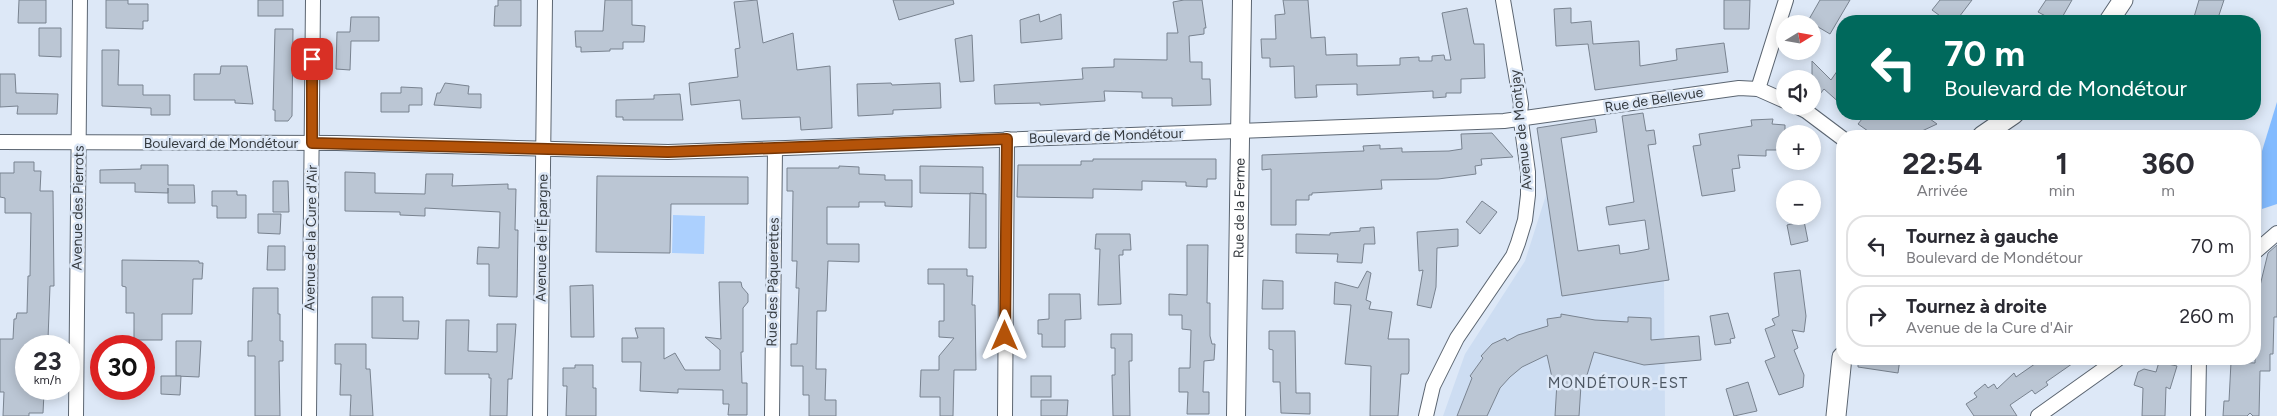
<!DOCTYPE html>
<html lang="fr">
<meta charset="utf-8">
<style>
body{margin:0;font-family:Figtree,sans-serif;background:#f2f2f3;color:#2b2b33;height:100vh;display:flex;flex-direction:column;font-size:19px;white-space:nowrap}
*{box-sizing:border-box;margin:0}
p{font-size:16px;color:#7c7c81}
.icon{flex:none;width:28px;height:28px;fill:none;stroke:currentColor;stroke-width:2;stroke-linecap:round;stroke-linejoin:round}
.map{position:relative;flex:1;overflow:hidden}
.sheet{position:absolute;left:1836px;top:130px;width:425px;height:235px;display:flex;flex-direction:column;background:#fff;border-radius:20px;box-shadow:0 2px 12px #0003}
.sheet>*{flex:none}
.top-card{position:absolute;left:1836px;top:15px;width:425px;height:105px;border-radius:20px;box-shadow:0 2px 12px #0003;background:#00695c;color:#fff;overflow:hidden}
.needle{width:32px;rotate:79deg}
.fabs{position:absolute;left:1776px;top:15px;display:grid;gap:10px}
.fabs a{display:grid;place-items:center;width:45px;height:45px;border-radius:50%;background:#fff;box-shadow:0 2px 12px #0003;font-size:25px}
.speed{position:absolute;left:15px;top:335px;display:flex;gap:10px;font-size:25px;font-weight:700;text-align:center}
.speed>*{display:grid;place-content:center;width:65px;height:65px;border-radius:50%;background:#fff;box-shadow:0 2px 12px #0003;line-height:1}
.speed small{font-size:12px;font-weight:400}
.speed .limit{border:8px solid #d22;background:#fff;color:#111}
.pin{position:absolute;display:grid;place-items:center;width:42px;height:42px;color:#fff;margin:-21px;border-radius:10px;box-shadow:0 2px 8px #0006}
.me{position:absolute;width:55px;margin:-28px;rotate:0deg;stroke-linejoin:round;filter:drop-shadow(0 0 4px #0008)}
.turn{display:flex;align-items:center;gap:18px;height:105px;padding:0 25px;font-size:22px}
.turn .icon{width:65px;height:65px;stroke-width:2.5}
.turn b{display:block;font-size:35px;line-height:42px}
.eta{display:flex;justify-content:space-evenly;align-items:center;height:85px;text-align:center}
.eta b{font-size:30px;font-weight:700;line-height:35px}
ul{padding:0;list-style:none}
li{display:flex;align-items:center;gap:15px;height:62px;margin:0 10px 8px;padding:0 15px;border:2px solid #e1e1e2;border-radius:20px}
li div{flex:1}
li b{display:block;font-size:19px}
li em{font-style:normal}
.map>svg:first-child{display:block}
</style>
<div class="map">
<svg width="2277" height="416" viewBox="0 0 2277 416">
<rect width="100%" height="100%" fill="#dde8f7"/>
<path fill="#cdddf2" d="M1547,192l15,102 102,-14 1,136h-222l22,-62 60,-93z"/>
<path fill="#acd0fe" d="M673,215l32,1 -1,38 -32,-1z"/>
<path fill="#83bbff" d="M2277,102v102l-15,5v-58z"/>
<g fill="#bbc6d4" stroke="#798390">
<path d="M19,0h27v23h-28z"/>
<path d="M106,0h22v4h20v17h-5v8l-37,-1z"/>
<rect x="258" y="0" width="25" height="16"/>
<path d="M498,0h23v26h-27l1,-20h3z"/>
<path d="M605,0h27v25l13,1 -1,16h-21v7h-13v2l-29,1v-5h-5l-1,-16h28z"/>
<path d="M757,0l6,43 30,-10 4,37 33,-4 2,62 -31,2 -1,-13 -58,2 -2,-19 -49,5 -2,-22 49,-6 -3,-28 5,-1 -6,-46z"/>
<path d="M893,0h60l1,4 -55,16z"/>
<path d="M1184,0h18l4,28h-2v6l-15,2 1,26h12v17h8l1,26 -39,1v-8h-30v-6l-38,-1 1,10 -65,4v-2l-45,1 -1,-19 89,-6 -1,-11 32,-1v-8l53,1v-27h11l-5,-31z"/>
<path d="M1283,0h25l3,38 14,-1 1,18 31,-1v12l43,-1v-7l19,-1v4h13v-5l12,-1 1,5h6l-9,-47 25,-5 7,36h10l1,34 -24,1v14h-15v4l-13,1v-7l-76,4v-11l-41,1 1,12 -22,1 -1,-32 -24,1v-9h-8l-1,-19h15l-1,-24 10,-1z"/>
<path d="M1724,0h26l-1,29h-25z"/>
<path d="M1820,0h30l-20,34 -22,-13z"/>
<path d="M1940,0h32l-16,21h-9l-15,-11z"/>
<path d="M2046,0h26l-12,21h-5l-17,-9z"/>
<path d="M2199,0h25l-7,21h-10l-13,-4z"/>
<path d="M1571,8v15l20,-2 2,23 46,-3 1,25 37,-6 -1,-11 48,-6 4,29 -133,18 -7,-46 -32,2 -2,-37z"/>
<path d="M1039,14l1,8 21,-8 1,25 -41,4 -1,-23z"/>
<path d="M351,17h28v24h-28l-1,29 -14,-1 1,-37h13z"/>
<path d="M39,28h22v29l-22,-1z"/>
<path d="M275,29h18l-1,87 -4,5h-13v-11h-2z"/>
<path d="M972,35l2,46 -14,1 -5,-43z"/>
<path d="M102,50h17l-1,35h25v10h27v20h-19v-7l-49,-2z"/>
<path d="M1812,61l19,19 11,-16v41l-18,-16 -12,15z"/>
<path d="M221,66h26l6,38 -18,-1v-3h-41v-26h26z"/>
<path d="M0,74h15l1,19 42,1 -1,20h-40l1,-8 -18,1z"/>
<path d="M445,83l24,3 -1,8h13v14l-47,-3 3,-12h3z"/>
<path d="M891,83l1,2 48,-2 1,25 -48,2v4l-35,2 -1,-32z"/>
<path d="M401,87l21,1v17h-13v7h-28v-19h20z"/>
<path d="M680,94l3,26h-60v-3h-7v-17l38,-1v-4z"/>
<path d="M1643,113l3,18 8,-1 2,14 -8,1 21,135 -107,16 -25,-168 58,-9 2,13 -36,6 17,113 41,-6 1,9 14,-2 15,-3 -4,-29 -36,5 -3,-18 28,-5 -12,-86z"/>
<path d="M1866,114h57l14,10 -15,7 -4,5h-43l-17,-12z"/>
<path d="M1773,119l-1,5 13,1v25h-19v6l-28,-1 2,13 -8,1 3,22 -33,5 -9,-50 8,-1 -2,-11 53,-8 -1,-6z"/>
<path d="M1492,133l21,24 -32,2 1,6 -7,1 1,8 -38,5 -57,1 1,9 -70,4v2h-3v5h-13v25h-25v-56l-9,1v-15l102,-4 -1,-5 17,-1v4l22,-1v4l47,-1 13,-2 -1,-15z"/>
<path d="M1093,159h123v20h-9v8l-21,-1v-4l-44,-1v9l-49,-1v9l-76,-1 1,-32h63v-4h12z"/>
<path d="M14,162h20v9h7l-1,20h13l1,95h-4l-2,53h-15v7h-7v43h12v4h6l-1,20h-14v3h-26l1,-24h-4v-53h13l1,-20h2l1,-6h10l1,-37h2l1,-63h-26v-15l-5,-1v-24h14z"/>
<path d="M141,165h27v20h26l1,18h-27v-15v5l-33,-1v-9h-35v-13l41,-1z"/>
<path d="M839,166l20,1v7l26,1v5h27v27l-27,-1v-4h-26v5h-32v37h32v18l-31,-1 -2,50h-9l-1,58h10l-1,31h11v16h-27v-21h-6v-29h-12v-22h6l2,-56h-3l1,-27h-5l1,-70h-6v-23h52z"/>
<path d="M920,166l63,1v27l-63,-1z"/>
<path d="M345,172l30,1v20l50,1 1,-20h27l-1,12 56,-2v5h8l-1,41h3l-1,67 -28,-1v-32h-12l1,-17 21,1 1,-36 -75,-4v8l-25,-1v-3l-55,-1z"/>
<path d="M597,176l151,1v27h-77l-1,49 -74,-1z"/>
<path d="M273,181h15l1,31h-16z"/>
<path d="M212,191h25v4h9v23h-29v-12h-5z"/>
<path d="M970,193l16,1v54h-17z"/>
<path d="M1482,201l15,11 -17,22 -14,-12z"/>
<path d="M258,214h23l-1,20 -22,-1z"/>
<path d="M1804,221l4,20 -17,4 -4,-20z"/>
<path d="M1374,227l1,17h-11l-2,19 -25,-1 1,-8 -42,-1v-19l34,1v-2l30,-2v-3z"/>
<path d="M1458,229v17l-21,2 -1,39 -5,21 -14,-3 6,-35 -4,1 -2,-39z"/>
<path d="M1096,234h34l1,16h-8v5h-4l2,49 -23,1 2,-56h-5z"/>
<path d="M1187,245h21l-1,58h3v33l2,8h3l-1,16 -10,1 -1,31h6v22h-22l1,-22h-9v-24h11l1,-38 -9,-1v-14h-13v-21l18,1z"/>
<path d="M2277,245v72h-3l-1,37h-3v17h-10l-1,45h-6l-3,-3 -3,3h-24l1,-15h5l2,-39 24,1v-69h3l10,-41z"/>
<path d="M268,246h17v24h-18z"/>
<path d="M122,260l77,1v2h4l-1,16h-9l-1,35h-30v26h-28v-27h-8v-26l-4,-1z"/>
<path d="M928,269h39v7h6l-1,29h3l1,65h-22l-1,46h-13v-19h-20l1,-27h18v-14l15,-18 -15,-1v-16h5v-37h-16z"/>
<path d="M1800,270l6,46 -2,16 -12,-2 6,18 -4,2 10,25 -1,12 -24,8 -14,-34 10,-4 -10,-28 10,-4 -3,-6 7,-3 -5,-43z"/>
<path d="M1367,271l4,2 -5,27 5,2 -2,7 23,3 -4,27h21v32l-1,3h-7l-3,42h-28l1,-50 -26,-2 6,-59 -17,-1 1,-22 23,6z"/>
<path d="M1263,280l20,1v28h-21z"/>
<path d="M719,282h22l1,5 6,7v8l-5,6v44h-2l1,31h5v32h-19l1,-11h-6v-14l-45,-1v4l-38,-2 1,-29h-19v-24h16l-3,-10h29v31l11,-6 10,17h35v-20l-15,-13 16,2z"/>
<path d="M593,285l1,52h-23l-1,-51z"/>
<path d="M253,288h25v26h2v27h3v20h-4l1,55h-25v-60h-7v-15h4z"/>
<path d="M1049,294h31l1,25 -16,1v27h-23v-13h-4v-14l11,-1z"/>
<path d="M372,297h31v24h16l-1,18 -46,-1z"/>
<path d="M1728,313l7,25 -5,1 1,4 -16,2 -5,-29z"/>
<path d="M1561,314l34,6 33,2v-5l23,1v22l48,-4 2,24 -57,5 -50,-13 -10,33h-3l-2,31h-24l2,-34h-4l-6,-27 -25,12 -12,10 -10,11 -13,28h-30l15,-38 -2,-2 13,-18 -2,-2 11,-12 13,-6 2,3 11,-6 30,-9 -1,-7 14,-2z"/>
<path d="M446,320h23l-1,31 29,1v-28h19l-4,55h-4l-1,37h-17l1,-38h-2v-4h-44z"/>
<path d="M1269,331h26l1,62h14v21l-29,-1 -1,-31h-7v-32l-4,-1z"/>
<path d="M1111,334h21v27h-3l1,55h-17l-1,-41h3v-27h-4z"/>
<path d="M176,341h25l-2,36 -23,-1z"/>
<path d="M335,344h31v25h4l3,47h-23l1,-21h-11l1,-31h-6z"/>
<path d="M1858,359h42l-2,14 -40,-6z"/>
<path d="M2042,359h37l-33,23 2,3 -13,9 -3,-4 -22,15 7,11h-43l-8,-12 11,-7 -3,-4 11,-9 3,4 6,-4 3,5 17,-16 2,4z"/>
<path d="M2159,362l18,4 -7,23 -4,-2 -1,29h-23l1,-28 -9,-3 4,-13 6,-3 12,3z"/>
<path d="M575,365h18v23h3v28h-30l1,-30h-4v-18h12z"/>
<path d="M161,376h20l-1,19 -19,-1z"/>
<rect x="1031" y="376" width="20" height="21"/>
<path d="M1748,382l9,29 -23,5 -8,-27z"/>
<path d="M1041,400h27l-1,16h-26z"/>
</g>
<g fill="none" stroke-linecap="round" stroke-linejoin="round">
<g stroke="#5b6571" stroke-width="16">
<g id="minor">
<path d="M1758,89l28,-89"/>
<path d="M1796,106l10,5 36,27"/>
<path d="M0,142l337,1 331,9 118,-4 718,-27 235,-33 19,1 27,12"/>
<path d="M2255,252l22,-19"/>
<path d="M76,416l4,-416"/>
<path d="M309,416l4,-416"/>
<path d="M540,416l5,-416"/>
<path d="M772,416l3,-267"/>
<path d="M1005,416l2,-277"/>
<path d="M1426,416l7,-30 24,-48 56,-82 5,-13 7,-23 3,-25v-23l-8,-58 1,-10 -18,-104"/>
<path d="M2038,416l80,-57"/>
<path d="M2198,416l1,-57"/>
</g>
</g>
<g stroke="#5b6571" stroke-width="20">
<g id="tertiary">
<path id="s1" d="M1236,416l6,-416"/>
</g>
</g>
<g stroke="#5b6571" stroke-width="21">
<g id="secondary">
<path d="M2109,21l14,-21"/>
<path d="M1982,136l32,-22"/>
<path d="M1836,416l6,-59"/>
</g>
</g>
<use href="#minor" stroke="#fff" stroke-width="14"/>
<use href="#tertiary" stroke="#fff" stroke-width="18"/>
<use href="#secondary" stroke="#fff" stroke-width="19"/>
</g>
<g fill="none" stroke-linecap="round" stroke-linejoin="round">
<g stroke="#753606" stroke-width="12">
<path id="route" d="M312,59v84l356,9 339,-13 -2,197"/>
</g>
<use href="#route" stroke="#b45309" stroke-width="9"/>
</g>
<g text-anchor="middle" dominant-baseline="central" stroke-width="5" stroke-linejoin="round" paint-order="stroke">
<g font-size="14" fill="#353a3f" stroke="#dde8f7">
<text transform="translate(1654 100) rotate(-9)">Rue de Bellevue</text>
<text transform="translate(1521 130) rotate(-96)">Avenue de Montjay</text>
<text transform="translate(1106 136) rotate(-2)">Boulevard de Mondétour</text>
<text x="221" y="143">Boulevard de Mondétour</text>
<text transform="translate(78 208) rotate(-89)">Avenue des Pierrots</text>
<text stroke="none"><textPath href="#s1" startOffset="208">Rue de la Ferme</textPath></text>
<text transform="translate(311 238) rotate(-89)">Avenue de la Cure d'Air</text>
<text transform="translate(542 238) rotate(-89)">Avenue de l'Épargne</text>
<text transform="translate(773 282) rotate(-89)">Rue des Pâquerettes</text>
</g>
<g font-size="15" letter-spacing="1" fill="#4d5763" stroke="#dde8f7">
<text x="1618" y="383">MONDÉTOUR-EST</text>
</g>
</g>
</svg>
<div class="fabs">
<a><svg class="needle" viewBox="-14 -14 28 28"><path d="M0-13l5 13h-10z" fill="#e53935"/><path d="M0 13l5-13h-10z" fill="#7c7c81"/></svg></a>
<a><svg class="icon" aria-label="sound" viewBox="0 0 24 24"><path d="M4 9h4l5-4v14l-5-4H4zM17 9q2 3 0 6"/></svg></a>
<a>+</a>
<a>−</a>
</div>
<div class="speed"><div>23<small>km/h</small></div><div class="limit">30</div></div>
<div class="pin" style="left:312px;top:59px;background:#d93025"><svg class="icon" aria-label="arrive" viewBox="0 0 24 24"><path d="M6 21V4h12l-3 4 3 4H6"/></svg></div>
<svg class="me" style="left:1005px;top:336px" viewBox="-20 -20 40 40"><path d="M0-17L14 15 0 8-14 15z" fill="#b45309" stroke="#fff" stroke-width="4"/></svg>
<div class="top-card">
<div class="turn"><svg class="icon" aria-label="left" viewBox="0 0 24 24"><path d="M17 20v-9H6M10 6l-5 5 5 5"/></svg><div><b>70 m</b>Boulevard de Mondétour</div></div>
</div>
<section class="sheet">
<div class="eta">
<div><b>22:54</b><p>Arrivée</p></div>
<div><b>1</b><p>min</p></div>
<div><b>360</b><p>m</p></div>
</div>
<ul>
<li><svg class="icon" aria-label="left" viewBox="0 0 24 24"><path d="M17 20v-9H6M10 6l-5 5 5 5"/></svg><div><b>Tournez à gauche</b><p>Boulevard de Mondétour</p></div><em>70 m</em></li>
<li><svg class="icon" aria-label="right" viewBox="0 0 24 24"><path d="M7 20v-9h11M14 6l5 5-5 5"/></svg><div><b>Tournez à droite</b><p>Avenue de la Cure d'Air</p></div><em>260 m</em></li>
</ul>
</section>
</div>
